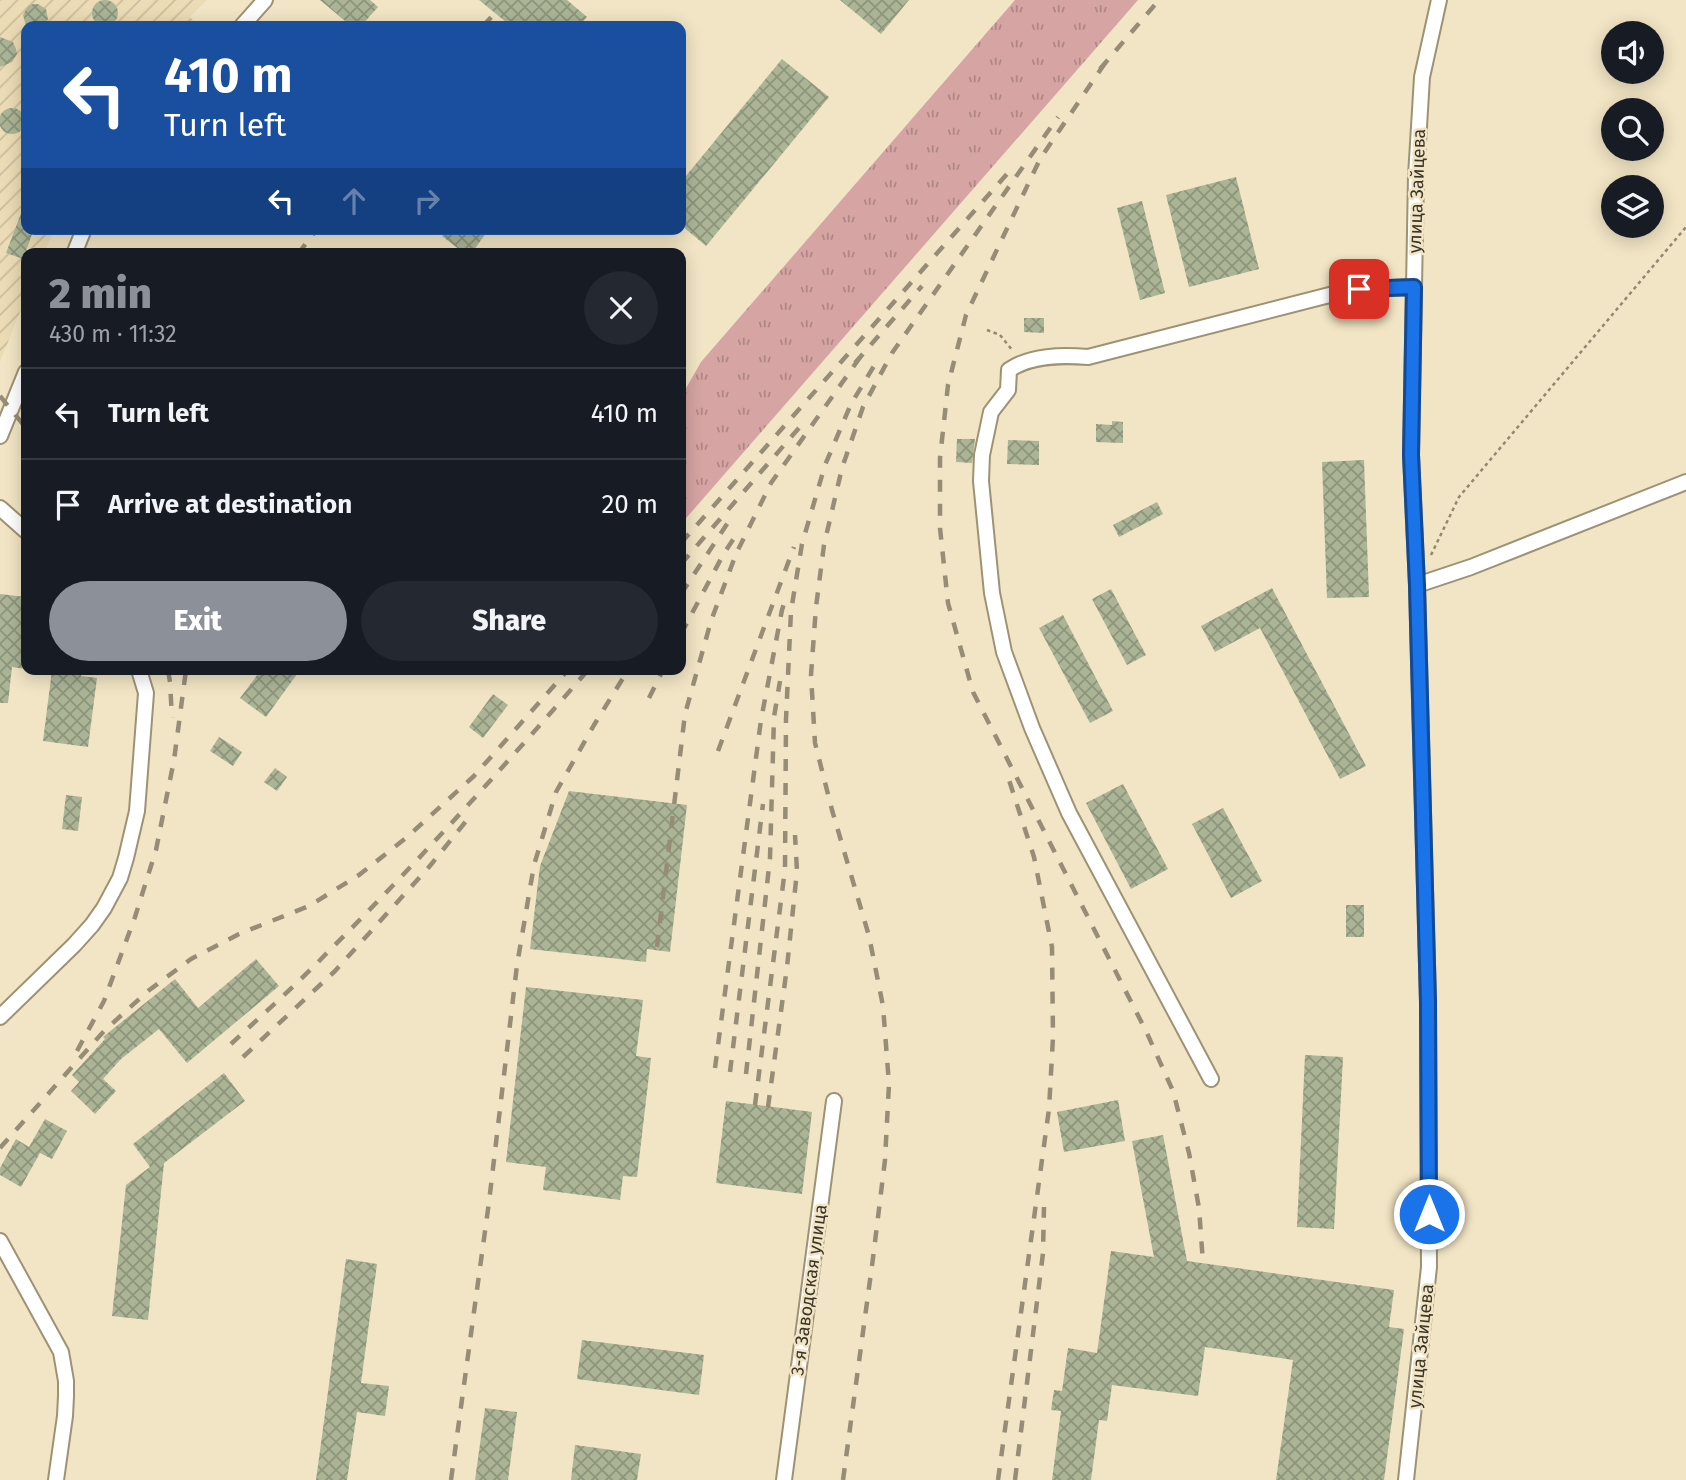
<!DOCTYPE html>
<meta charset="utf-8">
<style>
body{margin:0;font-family:"Fira Sans",sans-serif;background:#242831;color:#f1f3f6;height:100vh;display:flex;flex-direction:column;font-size:26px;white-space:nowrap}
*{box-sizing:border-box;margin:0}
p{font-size:23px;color:#9ea1a6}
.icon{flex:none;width:38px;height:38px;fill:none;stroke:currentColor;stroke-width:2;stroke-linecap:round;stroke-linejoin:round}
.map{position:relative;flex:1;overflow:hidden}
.details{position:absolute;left:21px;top:248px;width:665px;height:427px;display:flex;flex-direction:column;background:#171b24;border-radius:14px;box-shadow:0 4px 18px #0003}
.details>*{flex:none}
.guide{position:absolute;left:21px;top:21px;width:665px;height:214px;border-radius:14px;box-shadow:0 4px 18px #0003;background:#1a4fa0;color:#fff;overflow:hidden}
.fabs{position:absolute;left:1601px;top:21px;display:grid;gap:14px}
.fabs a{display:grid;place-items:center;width:63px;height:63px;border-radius:50%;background:#171b24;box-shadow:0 4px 18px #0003;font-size:35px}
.pin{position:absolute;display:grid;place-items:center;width:60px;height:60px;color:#fff;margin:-30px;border-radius:14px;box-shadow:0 4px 10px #0006}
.me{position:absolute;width:77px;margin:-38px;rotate:0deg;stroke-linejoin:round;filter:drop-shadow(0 0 5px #0008)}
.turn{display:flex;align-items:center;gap:24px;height:147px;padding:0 28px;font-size:32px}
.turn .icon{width:91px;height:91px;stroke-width:2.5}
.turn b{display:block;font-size:49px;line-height:60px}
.lanes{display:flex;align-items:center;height:66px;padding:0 28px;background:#0003;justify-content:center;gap:35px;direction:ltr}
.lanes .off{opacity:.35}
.round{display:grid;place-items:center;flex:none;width:74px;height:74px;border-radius:37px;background:#242831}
.overview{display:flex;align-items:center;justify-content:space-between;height:119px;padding:0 28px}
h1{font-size:42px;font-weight:800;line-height:52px;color:#8c9099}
.cta{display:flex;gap:14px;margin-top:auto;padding:14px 28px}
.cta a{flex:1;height:80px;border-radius:42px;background:#8c9099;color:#fff;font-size:28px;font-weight:800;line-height:80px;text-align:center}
.cta a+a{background:#242831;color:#f1f3f6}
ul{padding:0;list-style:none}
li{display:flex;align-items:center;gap:21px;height:91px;padding:0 28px;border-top:2px solid #363941}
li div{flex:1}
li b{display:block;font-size:26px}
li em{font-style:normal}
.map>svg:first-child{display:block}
</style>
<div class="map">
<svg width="1686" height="1480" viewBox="0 0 1686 1480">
<defs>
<pattern id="industrial-furrows" width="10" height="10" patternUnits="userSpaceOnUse" patternTransform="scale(1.75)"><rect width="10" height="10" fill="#ecdcb5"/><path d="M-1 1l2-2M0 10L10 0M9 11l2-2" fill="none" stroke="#cbbd9c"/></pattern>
<pattern id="grass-tufts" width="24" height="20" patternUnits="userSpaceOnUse" patternTransform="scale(1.75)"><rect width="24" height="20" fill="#d5a4a3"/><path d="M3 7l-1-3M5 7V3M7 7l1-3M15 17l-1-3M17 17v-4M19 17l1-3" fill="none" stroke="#ae8685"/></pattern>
<pattern id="building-cross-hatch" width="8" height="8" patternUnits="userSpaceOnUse" patternTransform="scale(1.75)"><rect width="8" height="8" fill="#abb596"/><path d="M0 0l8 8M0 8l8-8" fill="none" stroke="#8c947a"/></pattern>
</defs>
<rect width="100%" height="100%" fill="#f2e5c5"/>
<path fill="url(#industrial-furrows)" d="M0,0h207l-17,17 9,9h-173v203h28l-10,25h-18v43l-26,65z"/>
<path fill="url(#grass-tufts)" d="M1015,0h123l-457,524v-127l20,-35z"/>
<g fill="url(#building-cross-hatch)">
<path d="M320,0h50l8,7 -17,19h-10z"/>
<path d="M479,0h88l20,17 -8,9h-68z"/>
<path d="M840,0h69l-28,34z"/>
<circle cx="105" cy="13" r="13"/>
<path d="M33,4h5l8,5 2,10 -4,7h-18l-3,-11 5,-9z"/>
<path d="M0,37l13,5 3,7 1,5 -5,8 -12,5z"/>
<path d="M782,59l47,38 -123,149 -25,-21v-43z"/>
<circle cx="12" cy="121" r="13"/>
<path d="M1236,177l23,92 -70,18 -23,-92z"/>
<path d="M1142,201l23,92 -25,7 -23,-92z"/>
<path d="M25,203l1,26h8l-11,30 -17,-6z"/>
<path d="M448,229h41l-18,25h-6l-23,-18z"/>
<path d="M1024,318h20v15l-20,-1z"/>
<path d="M1112,421l11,1v21l-27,-1v-18l16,1z"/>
<path d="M957,439h18l-3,24 -16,-1z"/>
<path d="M1008,440l31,1v24l-32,-1z"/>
<path d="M1364,460l5,137 -42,1 -5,-136z"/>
<path d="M1157,502l6,12 -44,23 -6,-12z"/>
<path d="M1272,588l94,178 -26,13 -80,-151 -45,24 -14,-26z"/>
<path d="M1111,589l35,66 -19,10 -35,-66z"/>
<path d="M0,594l26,3v72l-14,-2 -4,36h-8z"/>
<path d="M1063,615l50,96 -23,12 -51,-95z"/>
<path d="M52,670h30l-1,6 16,2 -9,69 -45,-6z"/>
<path d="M261,670h39l-34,47 -26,-19z"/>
<path d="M493,694l15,11 -25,33 -14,-11z"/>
<path d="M219,737l23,15 -9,14 -23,-15z"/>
<path d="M275,768l12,9 -10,14 -13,-9z"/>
<path d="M1123,784l45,85 -37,20 -45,-86z"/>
<path d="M569,791l118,14 -17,147 -23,-3 -1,13 -116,-13 10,-83z"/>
<path d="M66,795l16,2 -4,34 -16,-2z"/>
<path d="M1223,808l39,73 -31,17 -39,-74z"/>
<rect x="1346" y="905" width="18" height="32"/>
<path d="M256,959l23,27 -92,77 -28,-34 -38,30 -18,20 13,12 -21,23 -24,-23 8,-9 -7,-7 33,-36 -2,-2 72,-58 23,29z"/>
<path d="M526,987l117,13 -7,56 15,2 -14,119 -14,-1 -3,24 -77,-10 3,-23 -40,-5z"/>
<path d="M1305,1055l38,2 -9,172 -37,-2z"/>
<path d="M224,1073l21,28 -81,62 -16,157 -36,-4 14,-131 24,-18 -17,-23z"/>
<path d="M1118,1100l7,41 -61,11 -7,-40z"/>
<path d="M726,1101l86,11 -10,82 -86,-11z"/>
<path d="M45,1119l22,12 -15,28 -12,-6 -19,34 -21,-12v-7l16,-29 13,8z"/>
<path d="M1163,1135l24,126 207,29 -5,37 15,2 -20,151h-108l17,-120 -88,-13 -7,49 -86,-11 -5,36 -8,-1 -8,60h-39l9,-69 -10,-1 3,-20 8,1 6,-43 29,5 14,-102 43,6 -22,-116z"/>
<path d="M346,1259l31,5 -16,119 28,3 -4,30 -28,-4 -10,68h-31z"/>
<path d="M582,1340l122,15 -5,40 -122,-16z"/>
<path d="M485,1408l32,4 -9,68h-33z"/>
<path d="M575,1445l66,9 -4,26h-66z"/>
</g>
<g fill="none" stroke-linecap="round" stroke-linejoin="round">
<g stroke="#9e9275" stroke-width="18">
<g id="minor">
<path d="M242,26l23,-26"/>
<path d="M74,254l10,-25"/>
<path d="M0,436l26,-64"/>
<path d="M0,508l26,23"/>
<path d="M1417,585l54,-18 215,-85"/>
<path d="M0,1017l74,-72 18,-20 12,-17 16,-30 6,-20 11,-47 9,-118 -7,-23"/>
<path d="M1211,1079l-142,-266 -37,-85 -28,-76 -12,-59 -11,-112 1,-26 9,-43 17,-22 1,-20c22,-15 53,-15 79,-13l261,-67 65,-3"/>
<path d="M0,1241l61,111 5,29v15l-1,20 -9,64"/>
<path d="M784,1480l50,-379"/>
<path d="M1406,1480l23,-213 -1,-265 -11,-417 -6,-130 5,-279 6,-99 17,-77"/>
</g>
</g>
<g stroke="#918872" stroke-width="2.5" stroke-dasharray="3.5 3.5" stroke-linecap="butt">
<path d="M987,330l13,5 13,16"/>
<path d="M1431,555l28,-58 227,-270"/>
</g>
<use href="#minor" stroke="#fff" stroke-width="14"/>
<g stroke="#968d77" stroke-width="4.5" stroke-dasharray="12 12" stroke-linecap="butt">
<path d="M483,26l12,-13"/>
<path d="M1105,63l-65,96 -74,156 -18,70 -8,73v70l8,75 25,89 173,339 27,60 16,62 10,55 4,55"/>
<path d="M1100,69l59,-69"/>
<path d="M298,254l19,-25"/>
<path d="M855,363l67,-77"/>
<path d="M0,396l26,32"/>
<path d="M681,543l326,-369"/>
<path d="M681,564l124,-143"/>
<path d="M681,594l52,-79"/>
<path d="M681,634l42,-79 15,-23"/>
<path d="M168,670l2,12 2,36"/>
<path d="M649,698l14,-28"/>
<path d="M718,751l76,-204"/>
<path d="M657,947l28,-233 26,-93 25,-67 35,-71 90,-127"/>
<path d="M231,1044c31,-29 64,-58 93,-88 92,-92 179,-188 264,-286"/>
<path d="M77,1051l27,-50 31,-84 21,-67 18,-90 12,-90"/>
<path d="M243,1057l92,-86 94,-104 42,-52"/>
<path d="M715,1068l46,-348 21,-110 4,-13"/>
<path d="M730,1072l33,-268"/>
<path d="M746,1074l24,-216 4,-141 6,-36"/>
<path d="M755,1105l30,-236 1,-150 5,-108 11,-67 23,-79 26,-61 26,-43"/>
<path d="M768,1107l19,-140 10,-96 -2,-36"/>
<path d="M0,1148l104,-117 44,-40 43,-32 48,-25 70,-28 50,-31 47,-37 68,-62 94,-106"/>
<path d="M451,1480l38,-278 28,-237 17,-100 22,-73 38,-67 34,-55"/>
<path d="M843,1480l30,-222 12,-98 4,-76 -6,-78 -14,-70 -37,-126 -17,-67 -4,-68 5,-68 8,-62 18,-77 21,-61 29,-54 166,-236"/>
<path d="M998,1480l51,-371 4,-72 -1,-90 -18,-90 -25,-77"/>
<path d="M1015,1480l28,-227 1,-46"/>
</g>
</g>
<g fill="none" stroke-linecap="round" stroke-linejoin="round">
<g stroke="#114b97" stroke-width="18">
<path id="route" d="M1359,289l55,-2 -3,168 6,130 11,417 1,212"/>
</g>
<use href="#route" stroke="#1a73e8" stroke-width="12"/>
</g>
<g text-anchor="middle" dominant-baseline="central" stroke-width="5" stroke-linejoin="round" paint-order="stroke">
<g font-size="18" fill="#3a3528" stroke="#f2e5c5">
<text transform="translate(1417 191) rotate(-88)">улица Зайцева</text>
<text transform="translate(809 1290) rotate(-82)">3-я Заводская улица</text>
<text transform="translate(1421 1346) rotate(-84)">улица Зайцева</text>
</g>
</g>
</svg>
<div class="fabs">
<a><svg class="icon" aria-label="sound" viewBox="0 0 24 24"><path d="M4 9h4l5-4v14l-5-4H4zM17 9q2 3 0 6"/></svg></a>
<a><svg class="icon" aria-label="search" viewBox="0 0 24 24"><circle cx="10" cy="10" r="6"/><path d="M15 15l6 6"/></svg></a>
<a><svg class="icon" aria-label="layers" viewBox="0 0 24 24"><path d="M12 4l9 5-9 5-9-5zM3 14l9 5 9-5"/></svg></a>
</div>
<div class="pin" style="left:1359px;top:289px;background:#d93025"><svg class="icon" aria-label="arrive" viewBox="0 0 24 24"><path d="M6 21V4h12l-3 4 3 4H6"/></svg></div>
<svg class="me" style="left:1429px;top:1214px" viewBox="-20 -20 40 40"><circle r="17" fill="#1a73e8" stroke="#fff" stroke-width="3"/><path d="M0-11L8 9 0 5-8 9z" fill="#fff"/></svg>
<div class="guide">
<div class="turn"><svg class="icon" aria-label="left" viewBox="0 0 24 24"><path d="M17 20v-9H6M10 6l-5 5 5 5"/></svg><div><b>410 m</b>Turn left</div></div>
<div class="lanes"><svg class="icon" aria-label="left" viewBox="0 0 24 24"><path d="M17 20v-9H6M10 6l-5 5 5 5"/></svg><svg class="icon off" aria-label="ahead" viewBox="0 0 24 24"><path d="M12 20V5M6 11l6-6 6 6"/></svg><svg class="icon off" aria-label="right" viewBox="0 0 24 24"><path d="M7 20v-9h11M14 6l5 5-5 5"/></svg></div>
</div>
<section class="details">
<div class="overview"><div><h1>2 min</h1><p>430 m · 11:32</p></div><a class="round"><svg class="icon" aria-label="close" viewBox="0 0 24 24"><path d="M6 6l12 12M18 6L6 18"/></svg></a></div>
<ul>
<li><svg class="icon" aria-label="left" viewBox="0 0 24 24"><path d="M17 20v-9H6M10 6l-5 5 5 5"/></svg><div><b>Turn left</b></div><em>410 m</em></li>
<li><svg class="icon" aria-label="arrive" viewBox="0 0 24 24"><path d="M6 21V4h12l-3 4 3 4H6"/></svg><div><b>Arrive at destination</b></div><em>20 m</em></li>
</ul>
<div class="cta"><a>Exit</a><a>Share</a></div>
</section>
</div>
